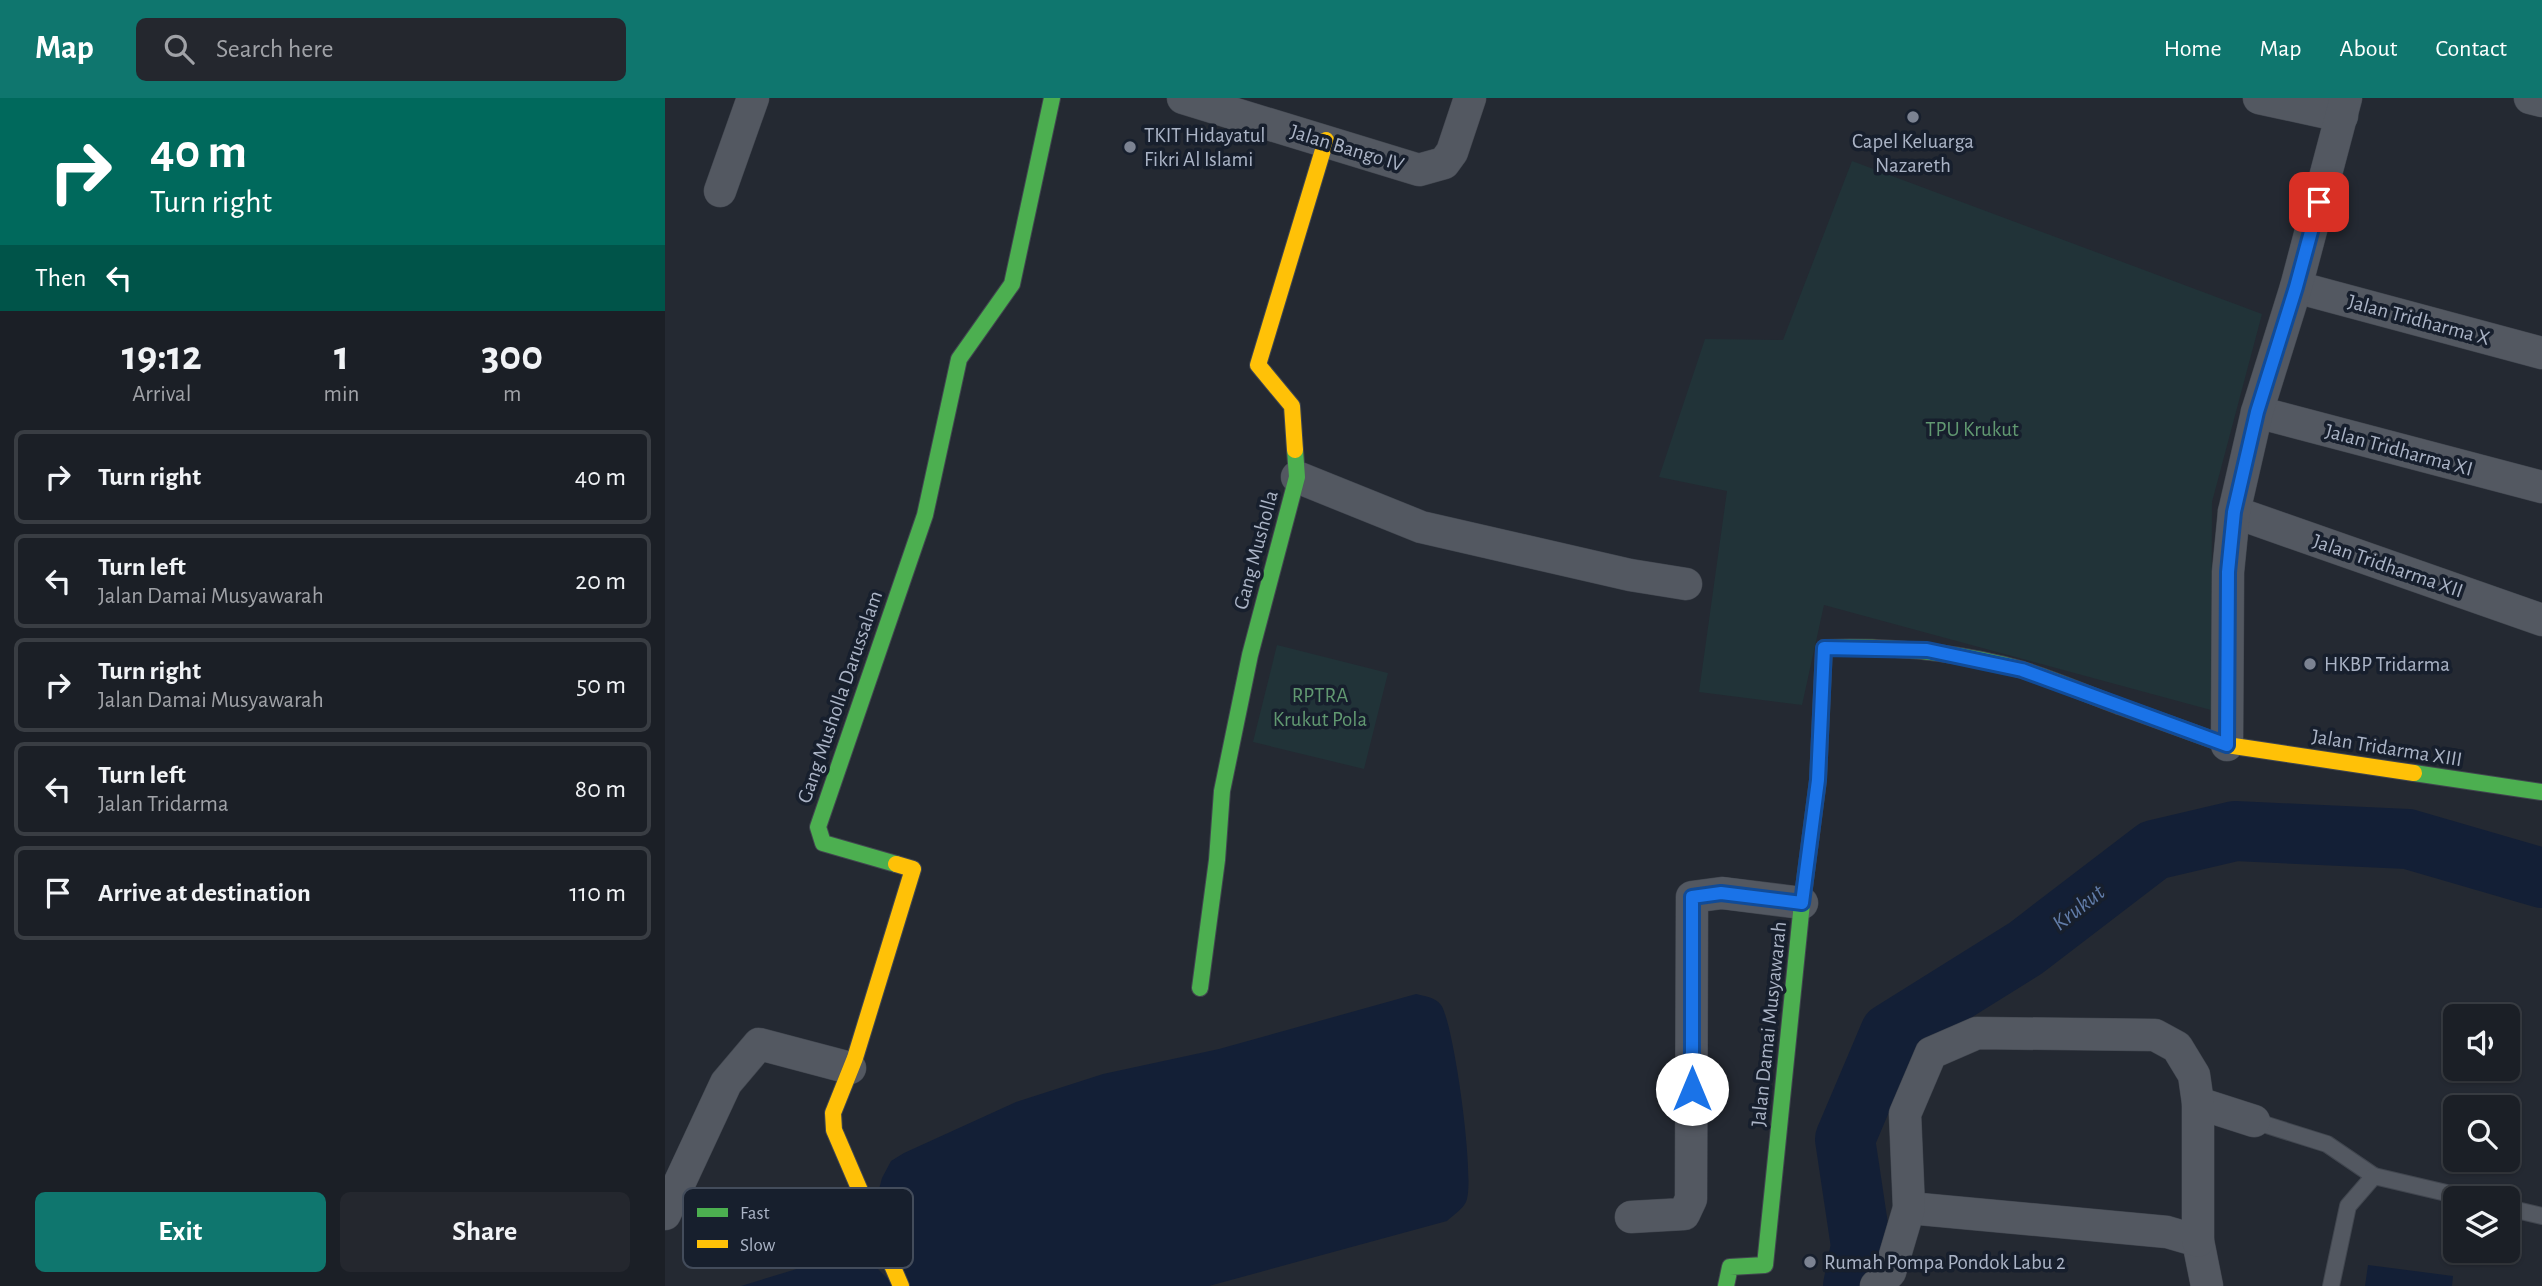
<!DOCTYPE html>
<style>
body{margin:0;font-family:"Alegreya Sans",sans-serif;background:#24272e;color:#f1f3f6;height:100vh;display:flex;flex-direction:column;font-size:26px;white-space:nowrap}
*{box-sizing:border-box;margin:0}
p{font-size:23px;color:#a0a2a7}
.icon{flex:none;width:38px;height:38px;fill:none;stroke:currentColor;stroke-width:2;stroke-linecap:round;stroke-linejoin:round}
.map{position:relative;flex:1;overflow:hidden}
.side{display:flex;flex-direction:column;background:#1b1f26;width:665px}
.side>*{flex:none}
.guide{background:#00695c;color:#fff;overflow:hidden}
.controls{position:absolute;left:1778px;top:906px;display:grid;gap:14px}
.controls a{display:grid;place-items:center;width:77px;height:77px;border-radius:10px;background:#1b1f26;box-shadow:0 2px 5px #0004,0 0 0 2px #393d43;font-size:35px}
.pin{position:absolute;display:grid;place-items:center;width:60px;height:60px;color:#fff;margin:-30px;border-radius:14px;box-shadow:0 4px 10px #0006}
.me{position:absolute;width:77px;margin:-38px;rotate:0deg;stroke-linejoin:round;filter:drop-shadow(0 0 5px #0008)}
.turn{display:flex;align-items:center;gap:24px;height:147px;padding:0 35px;font-size:32px}
.turn .icon{width:91px;height:91px;stroke-width:2.5}
.turn b{display:block;font-size:49px;line-height:60px}
.then{display:flex;align-items:center;height:66px;padding:0 35px;background:#0003;gap:14px;font-size:26px}
.eta{display:flex;justify-content:space-evenly;align-items:center;height:119px;text-align:center}
.eta b{font-size:42px;font-weight:600;line-height:49px}
.primary-button{display:flex;gap:14px;margin-top:auto;padding:14px 35px}
.primary-button a{flex:1;height:80px;border-radius:10px;background:#0f766e;color:#fff;font-size:28px;font-weight:600;line-height:80px;text-align:center}
.primary-button a+a{background:#24272e;color:#f1f3f6}
ul{padding:0;list-style:none}
li{display:flex;align-items:center;gap:21px;height:94px;margin:0 14px 10px;padding:0 21px;border:4px solid #393d43;border-radius:10px}
li div{flex:1}
li b{display:block;font-size:26px}
li em{font-style:normal}
header{display:flex;align-items:center;gap:42px;box-sizing:border-box;height:98px;padding:0 35px;background:#0f766e;color:#fff}
header strong{font-size:33px}
nav{display:flex;gap:38px;margin-inline-start:auto;font-size:24px}
.search{width:490px;height:63px;background:#24272e;display:flex;align-items:center;gap:18px;box-sizing:border-box;padding:0 24px;border-radius:10px;color:#a0a2a7;font-size:26px}
main{display:flex;flex:1;min-height:0}
.map>svg:first-child{display:block}
</style>
<header>
<strong>Map</strong>
<div class="search"><svg class="icon" aria-label="search" viewBox="0 0 24 24"><circle cx="10" cy="10" r="6"/><path d="M15 15l6 6"/></svg>Search here</div>
<nav><a>Home</a><a>Map</a><a>About</a><a>Contact</a></nav>
</header>
<main>
<section class="side">
<div class="guide">
<div class="turn"><svg class="icon" aria-label="right" viewBox="0 0 24 24"><path d="M7 20v-9h11M14 6l5 5-5 5"/></svg><div><b>40 m</b>Turn right</div></div>
<div class="then">Then<svg class="icon" aria-label="left" viewBox="0 0 24 24"><path d="M17 20v-9H6M10 6l-5 5 5 5"/></svg></div>
</div>
<div class="eta">
<div><b>19:12</b><p>Arrival</p></div>
<div><b>1</b><p>min</p></div>
<div><b>300</b><p>m</p></div>
</div>
<ul>
<li><svg class="icon" aria-label="right" viewBox="0 0 24 24"><path d="M7 20v-9h11M14 6l5 5-5 5"/></svg><div><b>Turn right</b></div><em>40 m</em></li>
<li><svg class="icon" aria-label="left" viewBox="0 0 24 24"><path d="M17 20v-9H6M10 6l-5 5 5 5"/></svg><div><b>Turn left</b><p>Jalan Damai Musyawarah</p></div><em>20 m</em></li>
<li><svg class="icon" aria-label="right" viewBox="0 0 24 24"><path d="M7 20v-9h11M14 6l5 5-5 5"/></svg><div><b>Turn right</b><p>Jalan Damai Musyawarah</p></div><em>50 m</em></li>
<li><svg class="icon" aria-label="left" viewBox="0 0 24 24"><path d="M17 20v-9H6M10 6l-5 5 5 5"/></svg><div><b>Turn left</b><p>Jalan Tridarma</p></div><em>80 m</em></li>
<li><svg class="icon" aria-label="arrive" viewBox="0 0 24 24"><path d="M6 21V4h12l-3 4 3 4H6"/></svg><div><b>Arrive at destination</b></div><em>110 m</em></li>
</ul>
<div class="primary-button"><a>Exit</a><a>Share</a></div>
</section>
<div class="map">
<svg width="1877" height="1188" viewBox="0 0 1877 1188">
<rect width="100%" height="100%" fill="#242932"/>
<g fill="#213338">
<path d="M1187,63l410,153 -50,188 -1,208 -387,-105 -22,100 -103,-13 28,-201 -68,-14 46,-138 78,1z"/>
<path d="M612,547l111,28 -24,96 -111,-27z"/>
</g>
<g fill="#131f36">
<path d="M751,896c8,2 19,3 25,11 13,18 35,177 25,197 -3,7 -14,14 -19,19l-238,65h-299l-35,-82 7,-26 9,-17 13,-8 112,-51 87,-28 116,-25z"/>
<path d="M178,1153l19,2 26,26 4,7h-151l85,-26z"/>
<path d="M1703,1167l85,11 -1,10h-87z"/>
</g>
<g fill="none" stroke-linecap="round" stroke-linejoin="round">
<path stroke="#131f36" stroke-width="60" d="M1188,1188l8,-40 -16,-107 45,-106 136,-85 128,-98 81,-19 173,8 134,39"/>
<g stroke="#41464f" stroke-width="18">
<g id="lane">
<path d="M1589,1023l73,23 47,32"/>
<path d="M1843,1110l34,8"/>
<path d="M1666,1188l17,-80 26,-30 98,23"/>
</g>
</g>
<g stroke="#41464f" stroke-width="33">
<g id="street">
<path d="M518,0l236,72 25,-7 8,-11 18,-54"/>
<path d="M1594,0l83,18"/>
<path d="M1865,0l12,3"/>
<path d="M55,93l33,-93"/>
<path d="M1631,189l246,66"/>
<path d="M1592,314l285,75"/>
<path d="M632,379l124,50 209,48 56,9"/>
<path d="M1569,414l308,108"/>
<path d="M1562,647l1,-173 6,-60 23,-100 39,-125 50,-189"/>
<path d="M1533,1005l56,18"/>
<path d="M1244,1110l258,24 31,9 9,45"/>
<path d="M0,1116l61,-131 33,-39 91,24"/>
<path d="M966,1119l53,-3 7,-15 1,-302 30,-4 80,10"/>
<path d="M1211,1188l14,-14 19,-64 -4,-94 26,-61 46,-20 178,2 22,12 17,28 4,28v138"/>
</g>
</g>
<g stroke="#41464f" stroke-width="18">
<g id="fast">
<path d="M1749,675l128,19"/>
<path d="M231,766l-73,-21 -5,-16 107,-312 34,-156 53,-75 40,-186"/>
<path d="M535,890l17,-128 5,-69 28,-136 47,-178 -2,-27"/>
<path d="M1061,1188l4,-19 35,-2 37,-362 16,-123 6,-132c66,-2 135,4 199,22 32,10 64,24 96,36"/>
</g>
</g>
<g stroke="#41464f" stroke-width="18">
<g id="slow">
<path d="M630,352l-3,-44 -34,-41 68,-225"/>
<path d="M1454,608l108,39 187,28"/>
<path d="M231,766l17,5 -58,189 -22,55 1,17 67,156"/>
</g>
</g>
<use href="#lane" stroke="#535861" stroke-width="16"/>
<use href="#street" stroke="#535861" stroke-width="32"/>
<use href="#fast" stroke="#4caf50" stroke-width="16"/>
<use href="#slow" stroke="#ffc107" stroke-width="16"/>
</g>
<g fill="none" stroke-linecap="round" stroke-linejoin="round">
<g stroke="#114b97" stroke-width="18">
<path id="route" d="M1027,991v-192l29,-4 81,10 16,-123 6,-132 103,2 95,20 205,75 1,-173 6,-60 23,-100 39,-125 23,-85"/>
</g>
<use href="#route" stroke="#1a73e8" stroke-width="12"/>
</g>
<g fill="#7c8392" stroke="#171f2d" stroke-width="2.5">
<circle cx="1248" cy="19" r="7"/>
<circle cx="465" cy="49" r="7"/>
<circle cx="1645" cy="566" r="7"/>
<circle cx="1145" cy="1164" r="7"/>
</g>
<g text-anchor="middle" dominant-baseline="central" stroke-width="7" stroke-linejoin="round" paint-order="stroke">
<g font-size="21" fill="#abb4c6" stroke="#171f2d" text-anchor="start">
<text x="479" y="37">TKIT Hidayatul<tspan x="479" dy="24">Fikri Al Islami</tspan></text>
<text x="1248" y="43" text-anchor="middle">Capel Keluarga<tspan x="1248" dy="24">Nazareth</tspan></text>
<text x="1659" y="566">HKBP Tridarma</text>
<text x="1159" y="1164">Rumah Pompa Pondok Labu 2</text>
</g>
<g font-size="21" fill="#abb4c6" stroke="#171f2d">
<text transform="translate(682 50) rotate(17)">Jalan Bango IV</text>
<text transform="translate(1754 222) rotate(15)">Jalan Tridharma X</text>
<text transform="translate(1734 352) rotate(15)">Jalan Tridharma XI</text>
<text transform="translate(591 452) rotate(-75)">Gang Musholla</text>
<text transform="translate(1723 468) rotate(19)">Jalan Tridharma XII</text>
<text transform="translate(175 599) rotate(-71)">Gang Musholla Darussalam</text>
<text transform="translate(1722 650) rotate(9)">Jalan Tridarma XIII</text>
<text transform="translate(1104 926) rotate(-84)">Jalan Damai Musyawarah</text>
</g>
<g font-size="21" fill="#619871" stroke="#171f2d">
<text x="1307" y="331">TPU Krukut</text>
<text x="655" y="597">RPTRA<tspan x="655" dy="24">Krukut Pola</tspan></text>
</g>
<g font-size="23" font-style="italic" fill="#617ca8" stroke="#171f2d">
<text transform="translate(1414 810) rotate(-38)">Krukut</text>
</g>
</g>
<rect x="18" y="1090" width="230" height="80" rx="10" fill="#171f2d" stroke="#434c5b" stroke-width="2"/>
<rect x="32" y="1110" width="31" height="9" fill="#4caf50"/>
<rect x="32" y="1142" width="31" height="8" fill="#ffc107"/>
<g font-size="19" fill="#abb4c6">
<text x="75" y="1121">Fast</text>
<text x="75" y="1153">Slow</text>
</g>
</svg>
<div class="controls">
<a><svg class="icon" aria-label="sound" viewBox="0 0 24 24"><path d="M4 9h4l5-4v14l-5-4H4zM17 9q2 3 0 6"/></svg></a>
<a><svg class="icon" aria-label="search" viewBox="0 0 24 24"><circle cx="10" cy="10" r="6"/><path d="M15 15l6 6"/></svg></a>
<a><svg class="icon" aria-label="layers" viewBox="0 0 24 24"><path d="M12 4l9 5-9 5-9-5zM3 14l9 5 9-5"/></svg></a>
</div>
<div class="pin" style="left:1654px;top:104px;background:#d93025"><svg class="icon" aria-label="arrive" viewBox="0 0 24 24"><path d="M6 21V4h12l-3 4 3 4H6"/></svg></div>
<svg class="me" style="left:1027px;top:991px" viewBox="-20 -20 40 40"><circle r="19" fill="#fff"/><path d="M0-13L10 11 0 6-10 11z" fill="#1a73e8"/></svg>
</div>
</main>
